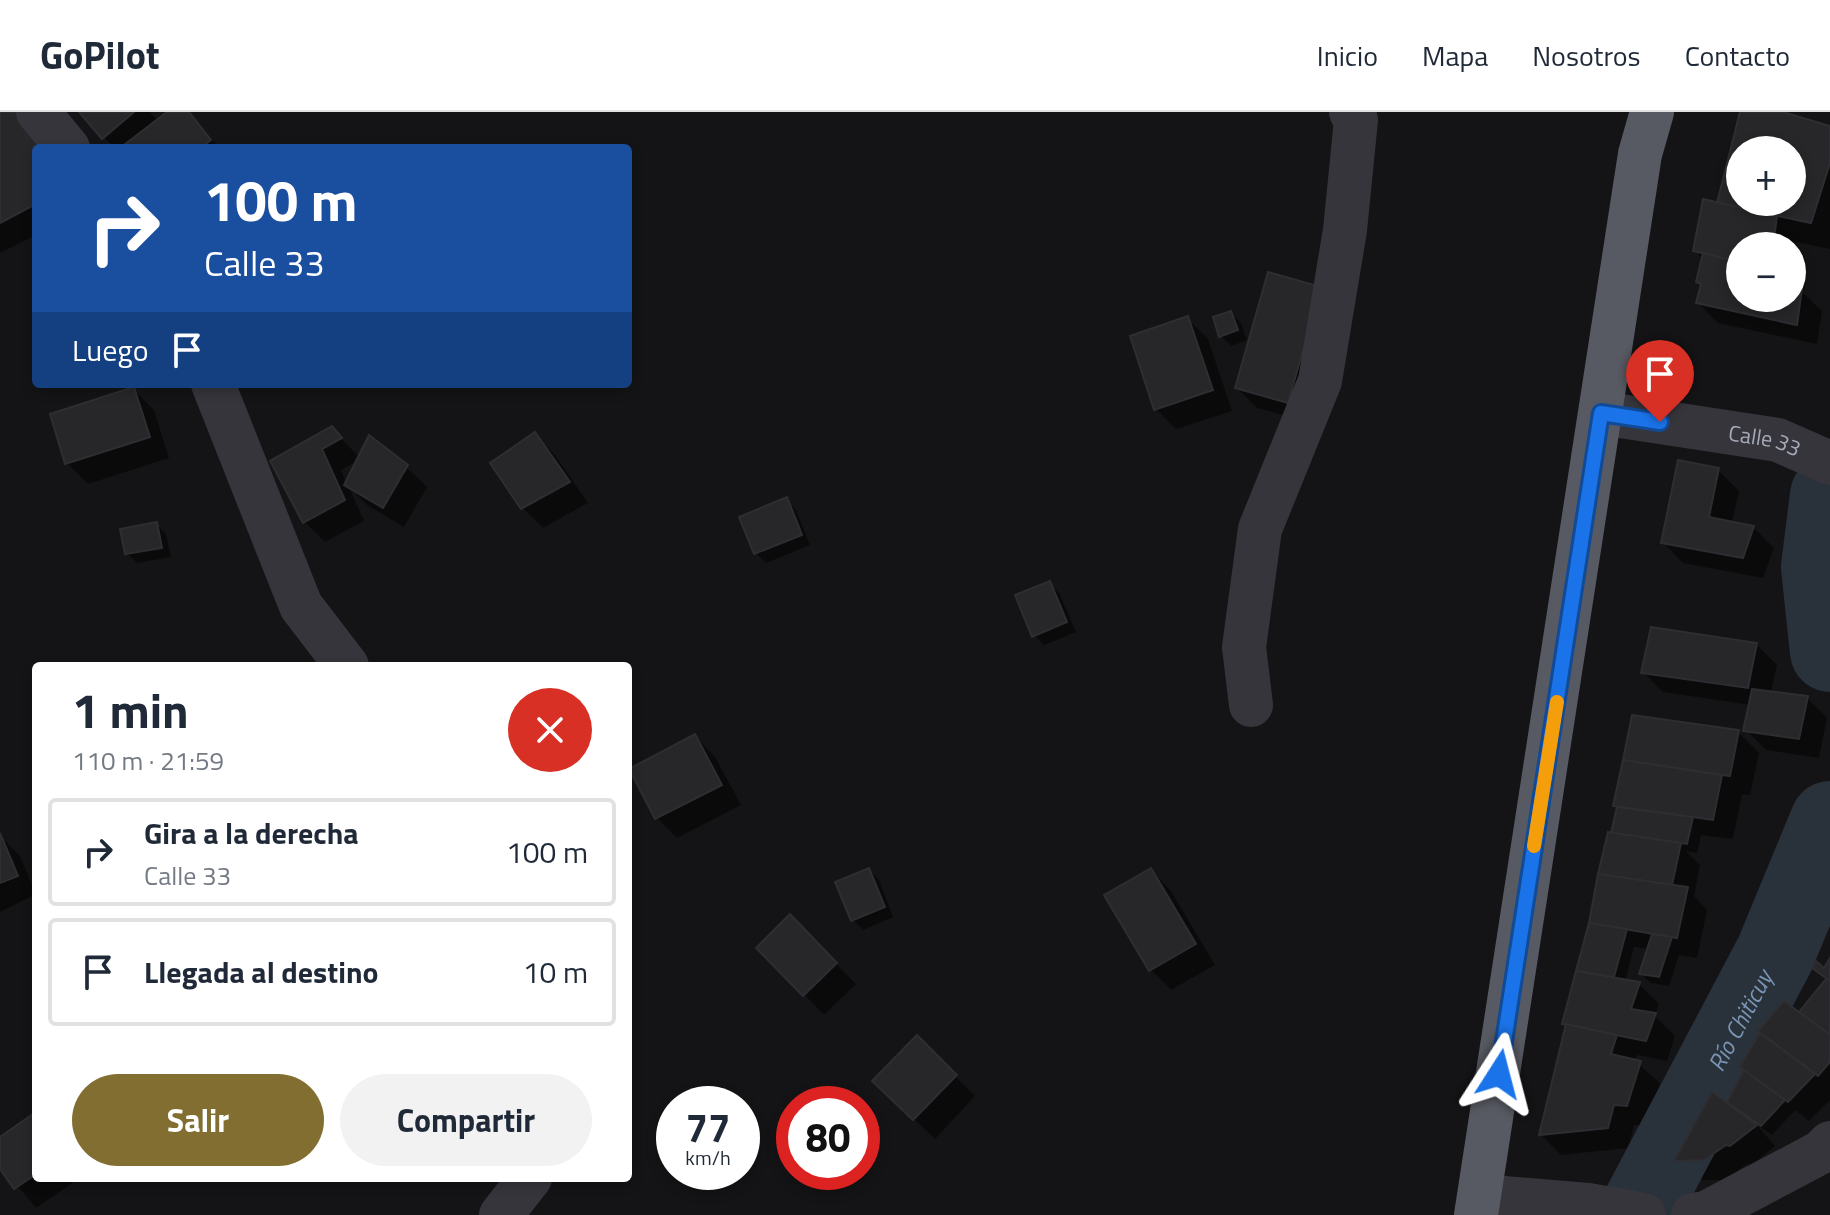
<!DOCTYPE html>
<html lang="es">
<meta charset="utf-8">
<style>
body{margin:0;font-family:"Titillium Web",sans-serif;background:#f2f2f3;color:#1f2937;height:100vh;display:flex;flex-direction:column;font-size:30px;white-space:nowrap}
*{box-sizing:border-box;margin:0}
p{font-size:26px;color:#747a83}
.icon{flex:none;width:44px;height:44px;fill:none;stroke:currentColor;stroke-width:2;stroke-linecap:round;stroke-linejoin:round}
.map{position:relative;flex:1;overflow:hidden}
.side{position:absolute;left:32px;top:550px;width:600px;height:520px;display:flex;flex-direction:column;background:#fff;border-radius:8px;box-shadow:0 4px 12px #0003}
.side>*{flex:none}
.hud{position:absolute;left:32px;top:32px;width:600px;height:244px;border-radius:8px;box-shadow:0 4px 12px #0003;background:#1a4fa0;color:#fff;overflow:hidden}
.tools{position:absolute;left:1726px;top:24px;display:grid;gap:16px}
.tools a{display:grid;place-items:center;width:80px;height:80px;border-radius:50%;background:#fff;box-shadow:0 4px 12px #0003;font-size:40px}
.speed{position:absolute;left:656px;top:974px;display:flex;gap:16px;font-size:40px;font-weight:700;text-align:center}
.speed>*{display:grid;place-content:center;width:104px;height:104px;border-radius:50%;background:#fff;box-shadow:0 4px 12px #0003;line-height:1}
.speed small{font-size:20px;font-weight:400}
.speed .limit{border:12px solid #d22;background:#fff;color:#111}
.pin{position:absolute;display:grid;place-items:center;width:68px;height:68px;color:#fff;margin:-82px -34px;border-radius:50% 50% 50% 0;rotate:-45deg;box-shadow:0 0 8px #0007}
.pin .icon{rotate:45deg}
.me{position:absolute;width:88px;margin:-44px;rotate:9deg;stroke-linejoin:round;filter:drop-shadow(0 0 6px #0008)}
.turn{display:flex;align-items:center;gap:28px;height:168px;padding:0 40px;font-size:36px}
.turn .icon{width:104px;height:104px;stroke-width:2.5}
.turn b{display:block;font-size:56px;line-height:68px}
.then{display:flex;align-items:center;height:76px;padding:0 40px;background:#0003;gap:16px;font-size:30px}
.round{display:grid;place-items:center;flex:none;width:84px;height:84px;border-radius:42px;background:#f2f2f3}
.summary{display:flex;align-items:center;justify-content:space-between;height:136px;padding:0 40px}
h1{font-size:48px;font-weight:700;line-height:60px}
.action{display:flex;gap:16px;margin-top:auto;padding:16px 40px}
.action a{flex:1;height:92px;border-radius:48px;background:#826e30;color:#fff;font-size:32px;font-weight:700;line-height:92px;text-align:center}
.action a+a{background:#f2f2f3;color:#1f2937}
ul{padding:0;list-style:none}
li{display:flex;align-items:center;gap:24px;height:108px;margin:0 16px 12px;padding:0 24px;border:4px solid #e0e1e3;border-radius:8px}
li div{flex:1}
li b{display:block;font-size:30px}
li em{font-style:normal}
header{display:flex;align-items:center;gap:48px;box-sizing:border-box;height:112px;padding:0 40px;background:#fff;border-bottom:2px solid #e0e1e3}
header strong{font-size:38px}
nav{display:flex;gap:44px;margin-inline-start:auto;font-size:28px}
.map>svg:first-child{display:block}
</style>
<header>
<strong>GoPilot</strong>
<nav><a>Inicio</a><a>Mapa</a><a>Nosotros</a><a>Contacto</a></nav>
</header>
<div class="map">
<svg width="1830" height="1103" viewBox="0 0 1830 1103">
<rect width="100%" height="100%" fill="#141416"/>
<g fill="#0007" fill-rule="evenodd">
<path d="M0,0l36,36v87l-36,18z"/>
<path d="M82,0h68l8,9 13,-9h16l32,36h-105z"/>
<path d="M1742,0h35l53,16v121l-34,-7 -4,31v-27h-52v52h52v-11l9,4 21,20 -5,33 -99,-21 -20,-20 5,-44 -8,-8 23,-46zM1740,38h52v52h-52z"/>
<path d="M1320,177l-12,133 -51,-14 -20,-20z"/>
<path d="M1231,201l10,10 6,17 -16,6 -10,-10z"/>
<path d="M1188,207l20,20 24,72 -56,18 -20,-20z"/>
<path d="M133,277l21,21 15,48 -81,26 -21,-21z"/>
<path d="M332,317l28,29 46,9 21,20 -23,40 -37,-22 -18,-18 15,34 -39,21 -21,-21 -32,-59zM359,348l-12,24 -6,-14z"/>
<path d="M535,322l20,21 33,48 -45,25 -20,-20 -30,-45z"/>
<path d="M1718,358l21,21 -7,32 21,4 21,21 -11,30 -80,-15 -20,-21z"/>
<path d="M786,388l10,10 14,35 -44,18 -10,-10z"/>
<path d="M156,412l10,10 5,23 -34,6 -10,-10z"/>
<path d="M1049,471l10,10 17,39 -32,13 -10,-10z"/>
<path d="M1756,532l21,21 -6,28 36,5 20,20 -8,40 -53,-8 -20,-20 5,-25 -88,-13 -20,-20z"/>
<path d="M1634,605l104,15 21,21 -9,42 -8,-1 -9,45 -32,-4 -4,18 -11,-2 14,14 -6,31 13,14 -10,48 -18,-3 -10,31 -18,-3 -10,-9 8,-25 -15,-2 -9,35 14,2 20,20 -4,12 20,20 -8,25 -30,-6 -2,6 25,22 -13,42h-13l-6,23 -67,7 -20,-20 26,-108 -3,-4 16,-50 -2,-3 41,-161 -4,-4z"/>
<path d="M695,624l20,21 26,48 -64,33 -20,-20 -26,-49z"/>
<path d="M0,724l20,20 16,38 -36,18z"/>
<path d="M869,758l10,10 14,37 -30,13 -10,-10z"/>
<path d="M1151,758l20,21 44,74 -44,25 -20,-20z"/>
<path d="M790,805l66,67 -32,31 -65,-67z"/>
<path d="M1830,850v138l-21,21 -14,-11 -23,25 -16,-11 19,22 -24,20 -4,-2 -22,16h-28l-20,-19 58,-53 -6,-6 17,-32 -3,-4 20,-33 36,-19 28,-33 -13,-13 11,3z"/>
<path d="M917,926l58,58 -40,43 -40,-38z"/>
<path d="M36,1003v63h44l-44,30 -36,-43v-26z"/>
</g>
<g fill="none" stroke-linecap="round" stroke-linejoin="round">
<g stroke="#29323a" stroke-width="80">
<path d="M1830,383l-9,72 9,85"/>
<path id="s1" d="M1637,1103l138,-261 55,-133"/>
</g>
</g>
<g fill="#27272a" stroke="#2e2e32" stroke-width="2" fill-rule="evenodd">
<path d="M0,0h22l18,36h-4v56l-36,19z"/>
<path d="M79,0h55l-32,27z"/>
<path d="M167,0h22l22,28 -11,8h-80z"/>
<path d="M1740,0h43l47,14v37l-19,60 -94,-20zM1740,38h52v52h-52z"/>
<path d="M1703,87l74,17 -4,30h-33v16l-47,-11z"/>
<path d="M1703,141l37,9v36h52v-11l10,2 -5,36 -101,-22 5,-19 -5,-2z"/>
<path d="M1268,160l53,15 -33,116 -53,-15z"/>
<path d="M1231,199l7,19 -19,7 -6,-20z"/>
<path d="M1188,204l25,74 -59,20 -24,-74z"/>
<path d="M134,275l16,50 -85,27 -15,-50z"/>
<path d="M332,314l10,12 -20,11 23,51 -42,23 -33,-62z"/>
<path d="M535,320l35,50 -49,27 -31,-46z"/>
<path d="M369,323l39,30 -25,43 -39,-23z"/>
<path d="M1678,348l41,8 -10,49 45,9 -11,32 -82,-15z"/>
<path d="M787,385l15,38 -48,19 -15,-37z"/>
<path d="M157,410l5,26 -37,6 -5,-25z"/>
<path d="M1050,469l17,41 -35,15 -17,-42z"/>
<path d="M1651,515l106,16 -9,45 -107,-15z"/>
<path d="M1752,577l56,7 -9,43 -56,-8z"/>
<path d="M1632,603l107,15 -9,46 -107,-16z"/>
<path d="M695,622l27,51 -67,34 -26,-50z"/>
<path d="M1623,648l99,15 -9,45 -100,-14z"/>
<path d="M1617,695l76,10 -6,27 -76,-11z"/>
<path d="M1608,720l73,11 -9,42 -74,-11z"/>
<path d="M0,721l18,43 -18,7z"/>
<path d="M869,756l16,39 -34,14 -16,-39z"/>
<path d="M1151,756l45,76 -47,27 -45,-76z"/>
<path d="M1598,762l90,13 -11,51 -88,-15z"/>
<path d="M790,802l47,49 -34,33 -47,-48z"/>
<path d="M1589,811l38,6 -13,48 -38,-6z"/>
<path d="M1652,822l20,3 -13,40 -20,-3z"/>
<path d="M1830,846v23l-18,-13 4,-7 8,7z"/>
<path d="M1576,859l64,11 -9,27 25,4 -10,28 -84,-17z"/>
<path d="M1826,867l4,2v54l-31,-23z"/>
<path d="M1784,889l46,34v27l-12,14 -60,-45z"/>
<path d="M1566,912l51,11 -6,19 30,7 -14,45 -13,-1 -6,23 -69,7z"/>
<path d="M1760,921l55,41 -27,28 -48,-35z"/>
<path d="M917,923l40,40 -44,45 -41,-39z"/>
<path d="M1744,958l41,30 -24,26 -34,-24z"/>
<path d="M1712,980l45,33 -27,21 -4,-1 -22,15 -30,1z"/>
<path d="M36,1000v62l-22,15 -14,-20v-32z"/>
</g>
<g fill="none" stroke-linecap="round" stroke-linejoin="round">
<g stroke="#35353b" stroke-width="44">
<path d="M38,0l30,36"/>
<path d="M213,272l88,222 46,60"/>
<path id="s2" d="M1601,301l177,27 52,23"/>
<path d="M1251,593l-7,-58 16,-118 60,-148 25,-151 11,-110 -5,-8"/>
<path d="M1480,1084l108,9 56,10"/>
<path d="M501,1103l29,-37"/>
<path d="M1693,1103l13,-2 115,-61 9,-9"/>
</g>
<path stroke="#585a63" stroke-width="44" d="M1476,1103l164,-1061 12,-42"/>
</g>
<g fill="none" stroke-linecap="round" stroke-linejoin="round">
<g stroke="#114b97" stroke-width="20">
<path id="route" d="M1499,962l102,-661 59,9"/>
</g>
<use href="#route" stroke="#1a73e8" stroke-width="14"/>
<path stroke="#f59e0b" stroke-width="14" d="M1534,734l23,-144"/>
</g>
<g text-anchor="middle" dominant-baseline="central" stroke-width="8" stroke-linejoin="round" paint-order="stroke">
<g font-size="22" fill="#a5a9b7" stroke="#0f0f11">
<text stroke="none"><textPath href="#s2" startOffset="166">Calle 33</textPath></text>
</g>
<g font-size="24" font-style="italic" fill="#7a95b4" stroke="#0f0f11">
<text stroke="none"><textPath href="#s1" startOffset="220">Río Chiticuy</textPath></text>
</g>
</g>
</svg>
<div class="tools">
<a>+</a>
<a>−</a>
</div>
<div class="speed"><div>77<small>km/h</small></div><div class="limit">80</div></div>
<div class="pin" style="left:1660px;top:310px;background:#d93025"><svg class="icon" aria-label="arrive" viewBox="0 0 24 24"><path d="M6 21V4h12l-3 4 3 4H6"/></svg></div>
<svg class="me" style="left:1499px;top:962px" viewBox="-20 -20 40 40"><path d="M0-17L14 15 0 8-14 15z" fill="#1a73e8" stroke="#fff" stroke-width="4"/></svg>
<div class="hud">
<div class="turn"><svg class="icon" aria-label="right" viewBox="0 0 24 24"><path d="M7 20v-9h11M14 6l5 5-5 5"/></svg><div><b>100 m</b>Calle 33</div></div>
<div class="then">Luego<svg class="icon" aria-label="arrive" viewBox="0 0 24 24"><path d="M6 21V4h12l-3 4 3 4H6"/></svg></div>
</div>
<section class="side">
<div class="summary"><div><h1>1 min</h1><p>110 m · 21:59</p></div><a class="round" style="background:#d93025;color:#fff"><svg class="icon" aria-label="close" viewBox="0 0 24 24"><path d="M6 6l12 12M18 6L6 18"/></svg></a></div>
<ul>
<li><svg class="icon" aria-label="right" viewBox="0 0 24 24"><path d="M7 20v-9h11M14 6l5 5-5 5"/></svg><div><b>Gira a la derecha</b><p>Calle 33</p></div><em>100 m</em></li>
<li><svg class="icon" aria-label="arrive" viewBox="0 0 24 24"><path d="M6 21V4h12l-3 4 3 4H6"/></svg><div><b>Llegada al destino</b></div><em>10 m</em></li>
</ul>
<div class="action"><a>Salir</a><a>Compartir</a></div>
</section>
</div>
